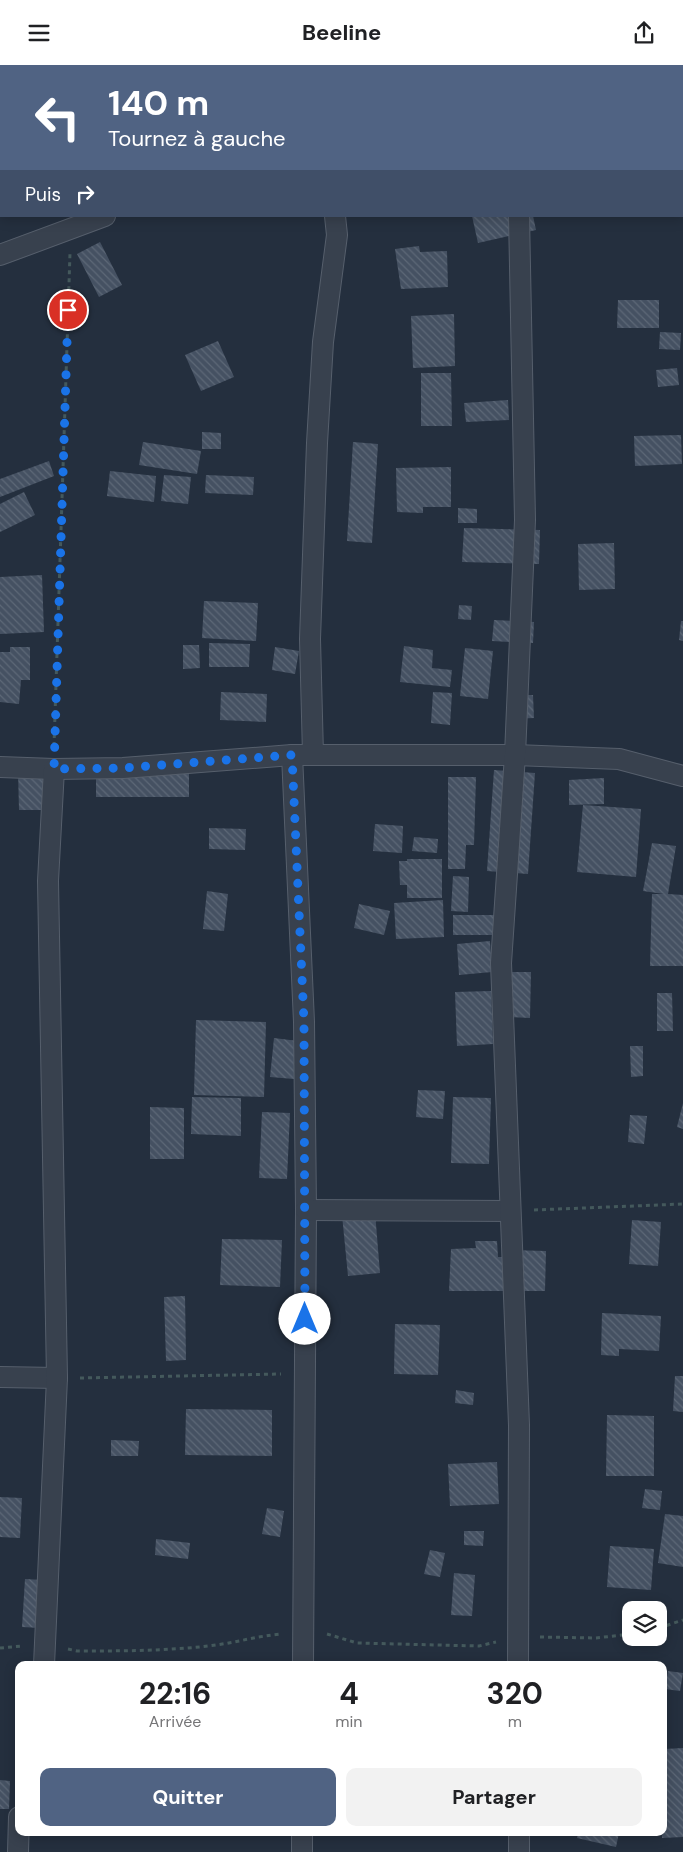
<!DOCTYPE html>
<html lang="fr">
<meta charset="utf-8">
<style>
body{margin:0;font-family:"DM Sans",sans-serif;background:#f2f2f2;color:#202124;height:100vh;display:flex;flex-direction:column;font-size:19px;white-space:nowrap}
*{box-sizing:border-box;margin:0}
p{font-size:16px;color:#757577}
.icon{flex:none;width:28px;height:28px;fill:none;stroke:currentColor;stroke-width:2;stroke-linecap:round;stroke-linejoin:round}
.map{position:relative;flex:1;overflow:hidden}
.side{position:absolute;left:15px;top:1596px;width:652px;height:175px;display:flex;flex-direction:column;background:#fff;border-radius:10px;box-shadow:0 2px 12px #0003}
.side>*{flex:none}
.hud{position:absolute;left:0px;top:0px;width:684px;height:152px;box-shadow:0 2px 12px #0003;background:#506383;color:#fff;overflow:hidden}
.controls{position:absolute;left:622px;top:1536px;display:grid;gap:10px}
.controls a{display:grid;place-items:center;width:45px;height:45px;border-radius:10px;background:#fff;box-shadow:0 2px 12px #0003;font-size:25px}
.pin{position:absolute;display:grid;place-items:center;width:42px;height:42px;color:#fff;margin:-21px;border:2px solid #fff;border-radius:50%;box-shadow:0 1px 5px #0007}
.me{position:absolute;width:55px;margin:-28px;rotate:0deg;stroke-linejoin:round;filter:drop-shadow(0 0 4px #0008)}
.turn{display:flex;align-items:center;gap:18px;height:105px;padding:0 25px;font-size:22px}
.turn .icon{width:65px;height:65px;stroke-width:2.5}
.turn b{display:block;font-size:35px;line-height:42px}
.then{display:flex;align-items:center;height:48px;padding:0 25px;background:#0003;gap:10px;font-size:19px}
.eta{display:flex;justify-content:space-evenly;align-items:center;height:85px;text-align:center}
.eta b{font-size:30px;font-weight:700;line-height:35px}
.primary-button{display:flex;gap:10px;margin-top:auto;padding:10px 25px}
.primary-button a{flex:1;height:58px;border-radius:10px;background:#506383;color:#fff;font-size:20px;font-weight:700;line-height:58px;text-align:center}
.primary-button a+a{background:#f2f2f2;color:#202124}
header{display:flex;justify-content:space-between;align-items:center;height:65px;padding:0 25px;background:#fff;font-size:22px;font-weight:700}
.map>svg:first-child{display:block}
</style>
<header><svg class="icon" aria-label="menu" viewBox="0 0 24 24"><path d="M4 6h16M4 12h16M4 18h16"/></svg>Beeline<svg class="icon" aria-label="share" viewBox="0 0 24 24"><path d="M12 15V3M7 8l5-5 5 5M5 13v7h14v-7"/></svg></header>
<div class="map">
<svg width="683" height="1787" viewBox="0 0 683 1787">
<defs>
<pattern id="building-back-hatch" width="6" height="6" patternUnits="userSpaceOnUse" patternTransform="scale(1.25)"><rect width="6" height="6" fill="#455162"/><path d="M-1 5l2 2M0 0l6 6M5-1l2 2" fill="none" stroke="#5d6877"/></pattern>
</defs>
<rect width="100%" height="100%" fill="#242f3e"/>
<g fill="url(#building-back-hatch)">
<path d="M472,151h61l3,14 -58,13z"/>
<path d="M100,177l22,43 -23,12 -22,-43z"/>
<path d="M419,181l1,6 27,-1 1,36 -47,2 -6,-40z"/>
<path d="M618,235h41v28h-42z"/>
<path d="M454,249l1,52 -42,2 -2,-52z"/>
<path d="M660,267l21,1 -1,17 -21,-1z"/>
<path d="M218,276l16,36 -33,14 -16,-36z"/>
<path d="M677,303l2,17 -21,2 -2,-17z"/>
<path d="M421,308h30l1,53h-31z"/>
<path d="M508,335l1,20 -43,2 -2,-19z"/>
<path d="M202,367l19,1v16h-19z"/>
<path d="M681,370l1,29 -47,2 -1,-30z"/>
<path d="M143,377l58,9 -4,23 -58,-9z"/>
<path d="M353,377l25,2 -6,99 -25,-2z"/>
<path d="M49,396l5,15 -54,21v-18z"/>
<path d="M451,402v40h-28v6l-26,-1 -1,-44z"/>
<path d="M110,406l46,5 -2,26 -47,-6z"/>
<path d="M164,410l27,2 -3,27 -27,-3z"/>
<path d="M206,410l48,2 -1,18 -48,-2z"/>
<path d="M24,427l11,23 -35,17v-28z"/>
<path d="M458,443l19,1v14h-19z"/>
<path d="M464,463l76,2 -1,34 -77,-2z"/>
<path d="M614,478l1,46 -36,1 -1,-46z"/>
<path d="M42,510l2,57 -44,2v-57z"/>
<path d="M204,536l54,2 -2,38 -54,-3z"/>
<path d="M459,540l13,1 -1,14 -13,-1z"/>
<path d="M494,555l40,2 -1,21 -41,-2z"/>
<path d="M681,556h2v20l-4,-1z"/>
<path d="M209,578l41,1 -1,23h-40z"/>
<path d="M183,580h16l1,23 -17,1z"/>
<path d="M404,581l29,4 -1,18 20,2 -2,17 -50,-5z"/>
<path d="M10,582h20v33h-9l-2,24 -19,-2v-50h10z"/>
<path d="M275,582l24,4 -4,23 -23,-4z"/>
<path d="M465,583l28,3 -5,48 -28,-3z"/>
<path d="M221,627l46,2 -1,28 -46,-2z"/>
<path d="M433,627l19,1 -2,32 -19,-2z"/>
<path d="M509,630h24l1,23 -24,1z"/>
<rect x="96" y="705" width="93" height="27"/>
<path d="M494,705l41,3 -7,101 -41,-3z"/>
<path d="M18,706h32v39h-31z"/>
<path d="M448,712h28l-2,68h-8l-1,24h-17z"/>
<path d="M604,713v26l-35,1v-25z"/>
<path d="M583,740l58,4 -5,68 -59,-5z"/>
<path d="M375,759l28,2 -1,27 -29,-2z"/>
<path d="M209,763l37,1 -1,21 -36,-1z"/>
<path d="M414,772l24,2 -1,14 -25,-2z"/>
<path d="M652,778l24,3 -8,48 15,1v71h-33l2,-72h12l-21,-3z"/>
<path d="M407,794h35v39h-35v-13h-7l-1,-24h8z"/>
<path d="M453,811l16,1 -1,35 -17,-1z"/>
<path d="M207,826l21,3 -4,37 -21,-2z"/>
<path d="M443,835l1,37 -48,2 -2,-36z"/>
<path d="M359,839l31,7 -6,24 -30,-7z"/>
<rect x="453" y="850" width="46" height="20"/>
<path d="M490,876l2,31 -33,3 -2,-31z"/>
<path d="M510,907h21l-1,46 -21,-1z"/>
<path d="M491,926l2,53 -36,2 -2,-54z"/>
<path d="M657,928h15l1,38h-16z"/>
<path d="M196,955l70,2 -2,75 -70,-2z"/>
<path d="M274,973l24,3 -4,38 -24,-2z"/>
<path d="M630,981h13v30l-12,1z"/>
<path d="M418,1025l27,1 -2,28 -27,-2z"/>
<path d="M192,1032l49,1v38l-50,-2z"/>
<path d="M453,1032l38,1 -2,66 -38,-1z"/>
<path d="M683,1038v26l-6,-2z"/>
<path d="M150,1042l34,1v51h-34z"/>
<path d="M262,1047l28,1 -3,66 -28,-1z"/>
<path d="M630,1050l17,1 -3,28 -16,-2z"/>
<path d="M375,1147l5,61 -32,3 -6,-61z"/>
<path d="M632,1155l29,2 -3,44 -29,-2z"/>
<path d="M222,1174l60,1 -2,47 -60,-2z"/>
<path d="M475,1176h22l1,16h11l1,-7 36,1 -1,40h-96l2,-42 25,-1z"/>
<path d="M185,1231l1,64 -20,1 -2,-64z"/>
<path d="M602,1248l59,3 -2,35 -40,-2v7l-18,-1z"/>
<path d="M395,1259l45,1 -2,50 -44,-1z"/>
<path d="M675,1311h8v36l-10,-1z"/>
<path d="M456,1325l18,3 -1,12 -18,-2z"/>
<path d="M186,1344l86,1v46l-87,-1z"/>
<path d="M607,1350l47,1v60h-48z"/>
<path d="M111,1375l28,1 -1,15h-27z"/>
<path d="M497,1397l2,42 -49,2 -2,-42z"/>
<path d="M645,1424l17,2 -2,19 -18,-2z"/>
<path d="M0,1432l22,1 -2,40 -20,-1z"/>
<path d="M267,1443l17,3 -4,26 -18,-3z"/>
<path d="M665,1449l18,2v51l-25,-4z"/>
<path d="M464,1466h20l-1,15 -19,-1z"/>
<path d="M156,1474l34,4 -2,16 -33,-4z"/>
<path d="M610,1481l44,3 -3,41 -44,-3z"/>
<path d="M430,1485l15,3 -5,24 -16,-3z"/>
<path d="M454,1508l21,2 -3,41 -21,-1z"/>
<path d="M25,1514l18,1 -3,48 -18,-1z"/>
<path d="M633,1597l22,2v1h-22z"/>
<path d="M668,1606l15,2 -3,18 -15,-2z"/>
<path d="M683,1683v89l-21,1 2,-89z"/>
<path d="M0,1715l10,1 -1,28h-9z"/>
<path d="M578,1768h41l-3,14 -39,-9z"/>
</g>
<g fill="none" stroke-linecap="round" stroke-linejoin="round">
<g stroke="#565f6c" stroke-width="22">
<g id="street">
<path d="M514,0v1"/>
<path d="M421,1l3,-1"/>
<path d="M0,190l105,-39"/>
<path d="M292,690l12,267 2,188 -3,455"/>
<path d="M313,690l-3,-116 7,-196 6,-101 14,-107 -2,-19"/>
<path d="M0,702l54,2 69,-1 169,-13h223l104,4 64,17"/>
<path d="M306,1145l204,1"/>
<path d="M0,1312l57,1"/>
<path d="M44,1600l13,-287 -9,-497 6,-112"/>
<path d="M518,1600l1,-240 -18,-462 14,-208 10,-235 -6,-304"/>
<path d="M519,1768v19"/>
<path d="M18,1787l1,-35"/>
<path d="M302,1787v-19"/>
</g>
</g>
<g stroke="#44595c" stroke-width="3" stroke-dasharray="4 4" stroke-linecap="butt">
<path d="M54,681l16,-493"/>
<path d="M534,1145l149,-6"/>
<path d="M80,1313l201,-4"/>
<path d="M659,1563l24,-8"/>
<path d="M327,1569l30,9 122,3 17,-4"/>
<path d="M540,1572l56,1 35,-4"/>
<path d="M0,1583l23,-2"/>
<path d="M68,1584l9,2c47,0 93,0 139,-6 22,-3 42,-9 65,-11"/>
</g>
<use href="#street" stroke="#38414e" stroke-width="20"/>
</g>
<g fill="none" stroke-linecap="round" stroke-linejoin="round">
<path stroke="#1a73e8" stroke-width="9" stroke-dasharray="0 16.2" d="M68,245l-14,459 69,-1 169,-13 12,267 1,297"/>
</g>
</svg>
<div class="controls">
<a><svg class="icon" aria-label="layers" viewBox="0 0 24 24"><path d="M12 4l9 5-9 5-9-5zM3 14l9 5 9-5"/></svg></a>
</div>
<div class="pin" style="left:68px;top:245px;background:#d93025"><svg class="icon" aria-label="arrive" viewBox="0 0 24 24"><path d="M6 21V4h12l-3 4 3 4H6"/></svg></div>
<svg class="me" style="left:305px;top:1254px" viewBox="-20 -20 40 40"><circle r="19" fill="#fff"/><path d="M0-13L10 11 0 6-10 11z" fill="#1a73e8"/></svg>
<div class="hud">
<div class="turn"><svg class="icon" aria-label="left" viewBox="0 0 24 24"><path d="M17 20v-9H6M10 6l-5 5 5 5"/></svg><div><b>140 m</b>Tournez à gauche</div></div>
<div class="then">Puis<svg class="icon" aria-label="right" viewBox="0 0 24 24"><path d="M7 20v-9h11M14 6l5 5-5 5"/></svg></div>
</div>
<section class="side">
<div class="eta">
<div><b>22:16</b><p>Arrivée</p></div>
<div><b>4</b><p>min</p></div>
<div><b>320</b><p>m</p></div>
</div>
<div class="primary-button"><a>Quitter</a><a>Partager</a></div>
</section>
</div>
